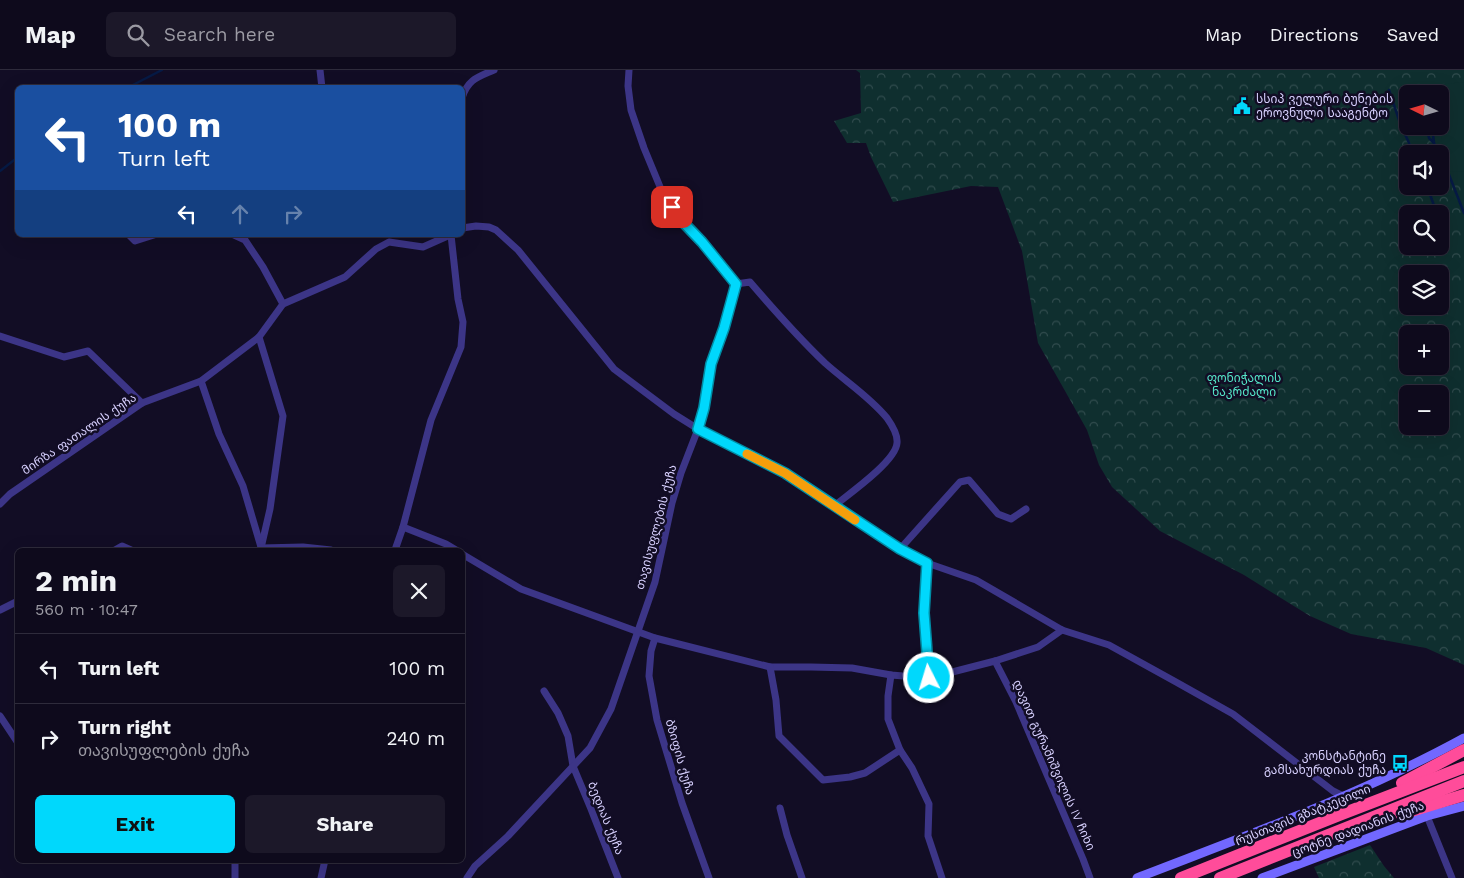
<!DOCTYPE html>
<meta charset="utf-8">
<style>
body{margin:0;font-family:"Work Sans","Noto Sans Georgian",sans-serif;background:#1c1829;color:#f1f3f6;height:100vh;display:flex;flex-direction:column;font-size:19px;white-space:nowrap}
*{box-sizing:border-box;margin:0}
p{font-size:16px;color:#9b9aa3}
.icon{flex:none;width:28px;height:28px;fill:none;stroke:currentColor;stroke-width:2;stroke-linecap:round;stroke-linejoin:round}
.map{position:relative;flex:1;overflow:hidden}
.drawer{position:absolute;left:15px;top:478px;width:450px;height:315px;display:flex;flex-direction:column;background:#0e0a1c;border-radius:8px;box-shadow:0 5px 20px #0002,0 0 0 1px #2e2b3b}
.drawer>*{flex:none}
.guide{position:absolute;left:15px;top:15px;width:450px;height:152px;border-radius:8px;box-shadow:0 5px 20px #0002,0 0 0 1px #2e2b3b;background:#1a4fa0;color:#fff;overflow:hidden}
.needle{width:32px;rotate:275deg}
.fabs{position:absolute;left:1399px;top:15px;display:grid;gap:10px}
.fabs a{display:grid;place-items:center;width:50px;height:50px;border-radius:8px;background:#0e0a1c;box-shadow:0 5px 20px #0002,0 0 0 1px #2e2b3b;font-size:25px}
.pin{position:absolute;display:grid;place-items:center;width:42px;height:42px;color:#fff;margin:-21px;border-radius:10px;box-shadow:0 2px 8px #0006}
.me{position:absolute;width:55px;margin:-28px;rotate:355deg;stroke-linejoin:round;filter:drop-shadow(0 0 4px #0008)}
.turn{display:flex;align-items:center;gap:18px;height:105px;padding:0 20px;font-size:22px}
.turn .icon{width:65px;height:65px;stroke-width:2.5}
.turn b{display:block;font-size:35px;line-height:42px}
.lanes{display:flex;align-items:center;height:48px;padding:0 20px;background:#0003;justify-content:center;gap:25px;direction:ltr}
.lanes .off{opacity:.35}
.round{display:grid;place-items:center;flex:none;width:52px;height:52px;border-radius:8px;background:#1c1829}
.headline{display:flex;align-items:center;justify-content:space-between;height:85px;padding:0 20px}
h1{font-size:30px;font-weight:700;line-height:38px}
.cta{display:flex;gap:10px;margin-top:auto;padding:10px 20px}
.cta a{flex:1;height:58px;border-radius:8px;background:#00d8fc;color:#111;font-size:20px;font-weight:700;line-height:58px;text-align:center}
.cta a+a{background:#1c1829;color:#f1f3f6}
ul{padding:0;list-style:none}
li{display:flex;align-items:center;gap:15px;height:70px;padding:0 20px;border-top:1px solid #2e2b3b}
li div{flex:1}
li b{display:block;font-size:19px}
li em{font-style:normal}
header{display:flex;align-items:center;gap:30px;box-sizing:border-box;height:70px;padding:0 25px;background:#0e0a1c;border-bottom:1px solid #2e2b3b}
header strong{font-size:24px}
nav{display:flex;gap:28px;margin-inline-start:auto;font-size:18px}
.search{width:350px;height:45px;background:#1c1829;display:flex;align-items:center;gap:12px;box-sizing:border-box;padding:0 18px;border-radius:8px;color:#9b9aa3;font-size:19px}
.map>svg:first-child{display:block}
</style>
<header>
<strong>Map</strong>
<div class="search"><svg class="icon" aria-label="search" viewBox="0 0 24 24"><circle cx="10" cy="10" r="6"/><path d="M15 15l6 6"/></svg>Search here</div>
<nav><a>Map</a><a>Directions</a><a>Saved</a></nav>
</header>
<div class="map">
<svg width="1464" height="808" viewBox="0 0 1464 808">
<defs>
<pattern id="forest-crowns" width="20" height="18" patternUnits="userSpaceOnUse" patternTransform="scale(1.25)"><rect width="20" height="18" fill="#0f2f2f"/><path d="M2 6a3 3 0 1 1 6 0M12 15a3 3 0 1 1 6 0" fill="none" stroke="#314c4e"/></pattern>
</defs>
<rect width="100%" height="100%" fill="#120d25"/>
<g fill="url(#forest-crowns)" fill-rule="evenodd">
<path d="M856,0h608v595l-38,-17 -75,-14 -41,-18 -66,-41 -84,-44 -48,-44 -13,-22 -12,-35 -49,-87 -16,-92 -24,-64 -27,-1 -78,16 -22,-45 -5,-14h-19l-13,-22 27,-8 -1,-40zM1408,24h32v32h-32zM1408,84h32v32h-32zM1408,144h32v32h-32zM1408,204h32v32h-32zM1408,264h32v32h-32zM1408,324h32v32h-32z"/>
<path d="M1370,775l14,21 10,12h-75l-5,-11z"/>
</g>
<path fill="#0f2f2f" d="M1464,12v89l-19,1 -5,-49v-29h-3l-1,-9z"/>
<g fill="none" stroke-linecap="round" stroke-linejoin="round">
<g stroke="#061a45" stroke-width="2.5">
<path d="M127,18l35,-18"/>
<path d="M1389,20l11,33 14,31"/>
<path d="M1430,21v3"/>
<path d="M1418,22v2"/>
<path d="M1426,56l3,12 5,5"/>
<path d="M1432,56l2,17 6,11"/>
<path d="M1440,84l4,8 20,51"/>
<path d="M0,101l18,-14"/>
<path d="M1427,116l10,28"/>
<path d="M1440,150l2,5"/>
</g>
<g stroke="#3c3587" stroke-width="7">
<path d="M320,0l2,18"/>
<path d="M629,0l-1,16 3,24 13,38 19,46 18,26 21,22 34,42"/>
<path d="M462,28c6,-19 16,-21 32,-28"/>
<path d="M462,158l14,-2 13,1 7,3 22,20 96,119 60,45 24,15 87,44 115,76 27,14 49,17 86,50 47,15 67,37 57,32 100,77 12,6"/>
<path d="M129,165l6,6 19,-6"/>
<path d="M234,165l11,5 18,27 20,37"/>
<path d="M736,214l14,-2c24,28 49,56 75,81 20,18 45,34 62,55 5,7 11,16 10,25 -1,18 -48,51 -63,63"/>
<path d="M0,266l64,21 24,-6 54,52"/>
<path d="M259,267l24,79 -13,93 -9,39"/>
<path d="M201,311l18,53 24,52 18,61"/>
<path d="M0,434l10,-10 132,-91 59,-22 58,-44 24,-33 62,-27 31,-28 13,-7 34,5 27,-12"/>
<path d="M403,457l43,17 10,6"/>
<path d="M261,478l42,-1 28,3"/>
<path d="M900,479l60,-67 9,-2 29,34 13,5 15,-10"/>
<path d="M115,480l7,-4 9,4"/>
<path d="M395,480l8,-23 28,-107 30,-73 2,-25 -5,-23 -7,-64"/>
<path d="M462,484l59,35 134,49 115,29h41l41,1 39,7 38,3 66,-17 43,-14 24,-17"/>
<path d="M927,493l-3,50 5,65"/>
<path d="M0,540l18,-9"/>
<path d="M655,568l-4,13 -2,25 8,44 25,83 27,75"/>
<path d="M995,591l21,41 67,157 7,19"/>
<path d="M770,597l6,33 3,36 44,44 27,-3 15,-4 35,-23"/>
<path d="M891,605l-3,21v23l12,31 12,18 17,36 -1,32 14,42"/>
<path d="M544,621l14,22 10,23 5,30 18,43 27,69"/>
<path d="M0,646l18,27"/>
<path d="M780,738l7,27 15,43"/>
<path d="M1427,746l25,62"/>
<path d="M235,808v-18"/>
<path d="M321,808l4,-18"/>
<path d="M467,808l8,-12 33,-30 82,-88 21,-39 44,-127 17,-79 9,-30 17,-44 6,-21 7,-45 13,-35 12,-44"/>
</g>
<g stroke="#7268ff" stroke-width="9">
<path d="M1137,808c111,-43 223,-83 327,-140"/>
<path d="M1262,808l165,-62 37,-10"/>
</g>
<g stroke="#ff4c9a" stroke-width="12">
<path d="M1402,713l62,-33"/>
<path d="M1401,744l63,-19"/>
<path d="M1181,808l161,-64 122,-47"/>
<path d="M1220,808l244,-97"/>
</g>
</g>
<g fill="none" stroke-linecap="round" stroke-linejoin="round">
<g stroke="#008ca4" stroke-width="12">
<path id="route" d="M672,137l9,13 21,22 34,42 -12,44 -13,36 -7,44 -6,21 87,44 115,76 27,14 -3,50 5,65"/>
</g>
<use href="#route" stroke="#00d8fc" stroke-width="9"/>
<path stroke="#f59e0b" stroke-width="9" d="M747,384l38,19 70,47"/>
</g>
<defs>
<g id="civic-bare" transform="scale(1.35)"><path d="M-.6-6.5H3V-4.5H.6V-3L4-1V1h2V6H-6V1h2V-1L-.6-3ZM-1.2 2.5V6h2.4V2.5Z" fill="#00d8fc" stroke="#120d25" stroke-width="2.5" paint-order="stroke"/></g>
<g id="bus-bare" transform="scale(1.35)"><path d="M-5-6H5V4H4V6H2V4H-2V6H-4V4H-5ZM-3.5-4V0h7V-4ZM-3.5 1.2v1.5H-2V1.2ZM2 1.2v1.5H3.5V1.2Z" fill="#00d8fc" stroke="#120d25" stroke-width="2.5" paint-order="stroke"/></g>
</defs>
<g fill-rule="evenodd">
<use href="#civic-bare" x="1242" y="36"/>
<use href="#bus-bare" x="1400" y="693"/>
</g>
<g text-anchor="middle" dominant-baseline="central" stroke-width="5" stroke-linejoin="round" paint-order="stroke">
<g font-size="12" fill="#d8d1ff" stroke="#120d25" text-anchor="start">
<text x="1256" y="29">სსიპ ველური ბუნების<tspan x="1256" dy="14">ეროვნული სააგენტო</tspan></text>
<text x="1386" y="686" text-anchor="end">კონსტანტინე<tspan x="1386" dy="14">გამსახურდიას ქუჩა</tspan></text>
</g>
<g font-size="12" fill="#55e7c9" stroke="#120d25">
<text x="1244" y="308">ფონიჭალის<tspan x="1244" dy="14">ნაკრძალი</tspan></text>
</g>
<g font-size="12" fill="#d8d1ff" stroke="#120d25">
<text transform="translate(79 364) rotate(-34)">მირზა ფათალის ქუჩა</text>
<text transform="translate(656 457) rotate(-75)">თავისუფლების ქუჩა</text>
<text transform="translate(680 687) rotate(74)">ბზიფის ქუჩა</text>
<text transform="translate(1054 695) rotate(66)">დავით გურამიშვილის IV ჩიხი</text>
<text transform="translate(1303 745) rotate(-22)">რუსთავის გზატკეცილი</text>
<text transform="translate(606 748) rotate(68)">ბედიას ქუჩა</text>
<text transform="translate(1358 759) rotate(-20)">ცოტნე დადიანის ქუჩა</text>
</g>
</g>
</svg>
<div class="fabs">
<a><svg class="needle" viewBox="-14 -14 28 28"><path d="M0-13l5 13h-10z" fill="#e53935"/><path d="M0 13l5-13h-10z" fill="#9b9aa3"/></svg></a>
<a><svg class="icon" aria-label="sound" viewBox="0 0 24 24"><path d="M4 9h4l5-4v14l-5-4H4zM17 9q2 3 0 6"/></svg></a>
<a><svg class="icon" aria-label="search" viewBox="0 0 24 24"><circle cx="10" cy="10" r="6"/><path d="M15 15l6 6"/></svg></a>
<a><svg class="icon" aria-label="layers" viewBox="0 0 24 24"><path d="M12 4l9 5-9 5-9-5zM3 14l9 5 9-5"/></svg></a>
<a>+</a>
<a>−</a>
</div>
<div class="pin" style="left:672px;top:137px;background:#d93025"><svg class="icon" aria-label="arrive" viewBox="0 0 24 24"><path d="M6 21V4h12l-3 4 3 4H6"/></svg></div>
<svg class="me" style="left:929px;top:608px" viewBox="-20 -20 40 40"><circle r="17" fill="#00d8fc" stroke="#fff" stroke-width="3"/><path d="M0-11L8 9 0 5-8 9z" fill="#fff"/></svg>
<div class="guide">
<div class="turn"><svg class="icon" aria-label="left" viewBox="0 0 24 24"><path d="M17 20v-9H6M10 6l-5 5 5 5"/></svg><div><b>100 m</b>Turn left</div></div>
<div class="lanes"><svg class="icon" aria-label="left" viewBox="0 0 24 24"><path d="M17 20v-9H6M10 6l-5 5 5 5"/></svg><svg class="icon off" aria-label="ahead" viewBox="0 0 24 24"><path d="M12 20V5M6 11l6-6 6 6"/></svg><svg class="icon off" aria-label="right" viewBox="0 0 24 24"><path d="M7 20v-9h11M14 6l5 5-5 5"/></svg></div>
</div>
<section class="drawer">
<div class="headline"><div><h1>2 min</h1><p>560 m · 10:47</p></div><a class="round"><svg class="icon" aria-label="close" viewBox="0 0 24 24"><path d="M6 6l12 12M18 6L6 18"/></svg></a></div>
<ul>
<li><svg class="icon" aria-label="left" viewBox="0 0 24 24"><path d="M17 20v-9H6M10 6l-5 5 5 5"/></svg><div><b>Turn left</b></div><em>100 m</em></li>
<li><svg class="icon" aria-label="right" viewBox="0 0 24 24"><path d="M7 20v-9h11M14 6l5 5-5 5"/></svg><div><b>Turn right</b><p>თავისუფლების ქუჩა</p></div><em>240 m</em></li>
</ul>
<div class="cta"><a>Exit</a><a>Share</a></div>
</section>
</div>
